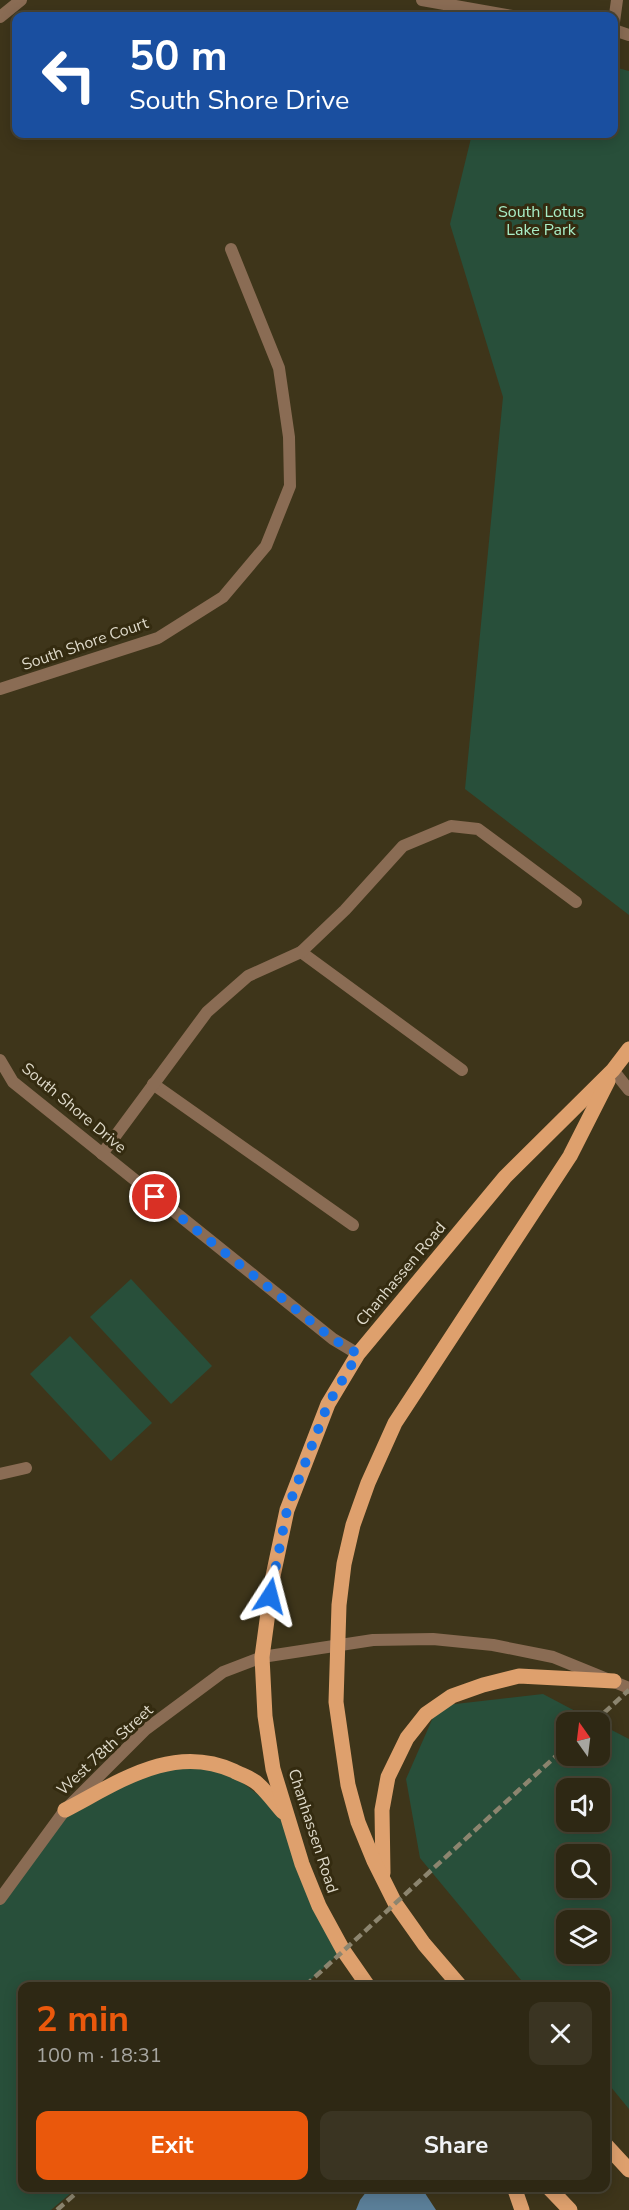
<!DOCTYPE html>
<meta charset="utf-8">
<style>
body{margin:0;font-family:"Nunito Sans",sans-serif;background:#3a3422;color:#f1f3f6;height:100vh;display:flex;flex-direction:column;font-size:22px;white-space:nowrap}
*{box-sizing:border-box;margin:0}
p{font-size:20px;color:#a7a6a0}
.icon{flex:none;width:33px;height:33px;fill:none;stroke:currentColor;stroke-width:2;stroke-linecap:round;stroke-linejoin:round}
.map{position:relative;flex:1;overflow:hidden}
.panel{position:absolute;left:18px;top:1982px;width:592px;height:210px;display:flex;flex-direction:column;background:#2e2814;border-radius:12px;box-shadow:0 3px 15px #0003,0 0 0 2px #494434}
.panel>*{flex:none}
.guide{position:absolute;left:12px;top:12px;width:606px;height:126px;border-radius:12px;box-shadow:0 3px 15px #0003,0 0 0 2px #494434;background:#1a4fa0;color:#fff;overflow:hidden}
.needle{width:39px;rotate:346deg}
.controls{position:absolute;left:556px;top:1712px;display:grid;gap:12px}
.controls a{display:grid;place-items:center;width:54px;height:54px;border-radius:12px;background:#2e2814;box-shadow:0 3px 15px #0003,0 0 0 2px #494434;font-size:30px}
.pin{position:absolute;display:grid;place-items:center;width:51px;height:51px;color:#fff;margin:-26px;border:3px solid #fff;border-radius:50%;box-shadow:0 2px 6px #0007}
.me{position:absolute;width:66px;margin:-33px;rotate:9deg;stroke-linejoin:round;filter:drop-shadow(0 0 4px #0008)}
.turn{display:flex;align-items:center;gap:21px;height:126px;padding:0 18px;font-size:27px}
.turn .icon{width:78px;height:78px;stroke-width:2.5}
.turn b{display:block;font-size:42px;line-height:51px}
.round{display:grid;place-items:center;flex:none;width:63px;height:63px;border-radius:12px;background:#3a3422}
.head{display:flex;align-items:center;justify-content:space-between;height:102px;padding:0 18px}
h1{font-size:36px;font-weight:700;line-height:45px;color:#ea580c}
.action{display:flex;gap:12px;margin-top:auto;padding:12px 18px}
.action a{flex:1;height:69px;border-radius:12px;background:#ea580c;color:#fff;font-size:24px;font-weight:700;line-height:69px;text-align:center}
.action a+a{background:#3a3422;color:#f1f3f6}
.map>svg:first-child{display:block}
</style>
<div class="map">
<svg width="629" height="2210" viewBox="0 0 629 2210">
<rect width="100%" height="100%" fill="#3e351a"/>
<g fill="#284f3a" fill-rule="evenodd">
<path d="M614,67l15,4v844l-164,-126 38,-392 -53,-173 22,-90h142z"/>
<path d="M131,1279l81,87 -41,38 -81,-87z"/>
<path d="M70,1336l82,87 -41,38 -81,-87z"/>
<path d="M543,1694l53,28h-29v33h33v-31l29,15v370l-23,-28v-95h-80l-106,-128 -14,-79 32,-73zM567,1788h33v33h-33zM567,1854h33v33h-33zM567,1920h33v33h-33z"/>
<path d="M218,1764l67,51 58,135 -39,36h-282v201h56l-27,23h-51v-311l65,-89 70,-36z"/>
</g>
<path fill="#5b7f99" d="M370,2187h51l15,23h-80l4,-10z"/>
<g fill="none" stroke-linecap="round" stroke-linejoin="round">
<g stroke="#8a6c54" stroke-width="12">
<path d="M614,22l3,-22"/>
<path d="M301,952l161,118"/>
<path d="M613,1070l16,20"/>
<path d="M153,1084l200,141"/>
<path d="M102,1154l105,-142 41,-36 53,-24 44,-42 58,-64 48,-20 27,3 98,73"/>
<path d="M0,1474l26,-6"/>
</g>
<g stroke="#8a6c54" stroke-width="12">
<path d="M422,0l90,16"/>
<path d="M0,17l21,-17"/>
<path d="M614,30l15,5"/>
<path d="M0,689l158,-51 65,-41 43,-51 24,-60 -1,-49 -10,-69 -48,-119"/>
<path d="M0,1060l13,22 320,257 25,15"/>
</g>
<path stroke="#8a6c54" stroke-width="12" d="M0,1899l65,-89 80,-80 78,-58 39,-15 111,-17 60,-1 60,6 60,12 76,31"/>
<g stroke="#dea06d" stroke-width="15">
<path d="M65,1810c54,-28 108,-67 169,-39 7,4 18,7 24,13 9,8 17,19 25,28"/>
<path d="M383,1873l-1,-63 6,-33 19,-39 19,-24 26,-18 31,-11 36,-9 95,5"/>
<path d="M368,1986l-25,-36 -24,-44 -17,-42 -29,-95 -8,-53 -3,-59 11,-81 14,-66 41,-106 30,-50 147,-177 108,-107 16,-21"/>
<path d="M460,1986l-36,-42 -29,-41 -21,-42 -16,-39 -10,-37 -12,-83 3,-97 5,-41 9,-39 15,-42 27,-60 175,-267 38,-75"/>
<path d="M606,2145l23,25"/>
<path d="M514,2187l8,23"/>
<path d="M548,2187l22,23"/>
</g>
<g stroke="#8c856f" stroke-width="4.5" stroke-dasharray="9 4.5" stroke-linecap="butt">
<path d="M594,1722l35,-32"/>
<path d="M305,1986l262,-240"/>
<path d="M57,2210l26,-23"/>
</g>
</g>
<g fill="none" stroke-linecap="round" stroke-linejoin="round">
<path stroke="#1a73e8" stroke-width="10" stroke-dasharray="0 18" d="M155,1197l178,142 25,15 -30,50 -41,106 -17,86"/>
</g>
<g text-anchor="middle" dominant-baseline="central" stroke-width="6" stroke-linejoin="round" paint-order="stroke">
<g font-size="16" fill="#a8edc6" stroke="#342b10">
<text x="541" y="212">South Lotus<tspan x="541" dy="18">Lake Park</tspan></text>
</g>
<g font-size="16" fill="#ded9c9" stroke="#342b10">
<text transform="translate(85 644) rotate(-19)">South Shore Court</text>
<text transform="translate(74 1108) rotate(40)">South Shore Drive</text>
<text transform="translate(401 1274) rotate(-50)">Chanhassen Road</text>
<text transform="translate(105 1750) rotate(-43)">West 78th Street</text>
<text transform="translate(313 1831) rotate(72)">Chanhassen Road</text>
</g>
</g>
</svg>
<div class="controls">
<a><svg class="needle" viewBox="-14 -14 28 28"><path d="M0-13l5 13h-10z" fill="#e53935"/><path d="M0 13l5-13h-10z" fill="#a7a6a0"/></svg></a>
<a><svg class="icon" aria-label="sound" viewBox="0 0 24 24"><path d="M4 9h4l5-4v14l-5-4H4zM17 9q2 3 0 6"/></svg></a>
<a><svg class="icon" aria-label="search" viewBox="0 0 24 24"><circle cx="10" cy="10" r="6"/><path d="M15 15l6 6"/></svg></a>
<a><svg class="icon" aria-label="layers" viewBox="0 0 24 24"><path d="M12 4l9 5-9 5-9-5zM3 14l9 5 9-5"/></svg></a>
</div>
<div class="pin" style="left:155px;top:1197px;background:#d93025"><svg class="icon" aria-label="arrive" viewBox="0 0 24 24"><path d="M6 21V4h12l-3 4 3 4H6"/></svg></div>
<svg class="me" style="left:270px;top:1596px" viewBox="-20 -20 40 40"><path d="M0-17L14 15 0 8-14 15z" fill="#1a73e8" stroke="#fff" stroke-width="4"/></svg>
<div class="guide">
<div class="turn"><svg class="icon" aria-label="left" viewBox="0 0 24 24"><path d="M17 20v-9H6M10 6l-5 5 5 5"/></svg><div><b>50 m</b>South Shore Drive</div></div>
</div>
<section class="panel">
<div class="head"><div><h1>2 min</h1><p>100 m · 18:31</p></div><a class="round"><svg class="icon" aria-label="close" viewBox="0 0 24 24"><path d="M6 6l12 12M18 6L6 18"/></svg></a></div>
<div class="action"><a>Exit</a><a>Share</a></div>
</section>
</div>
